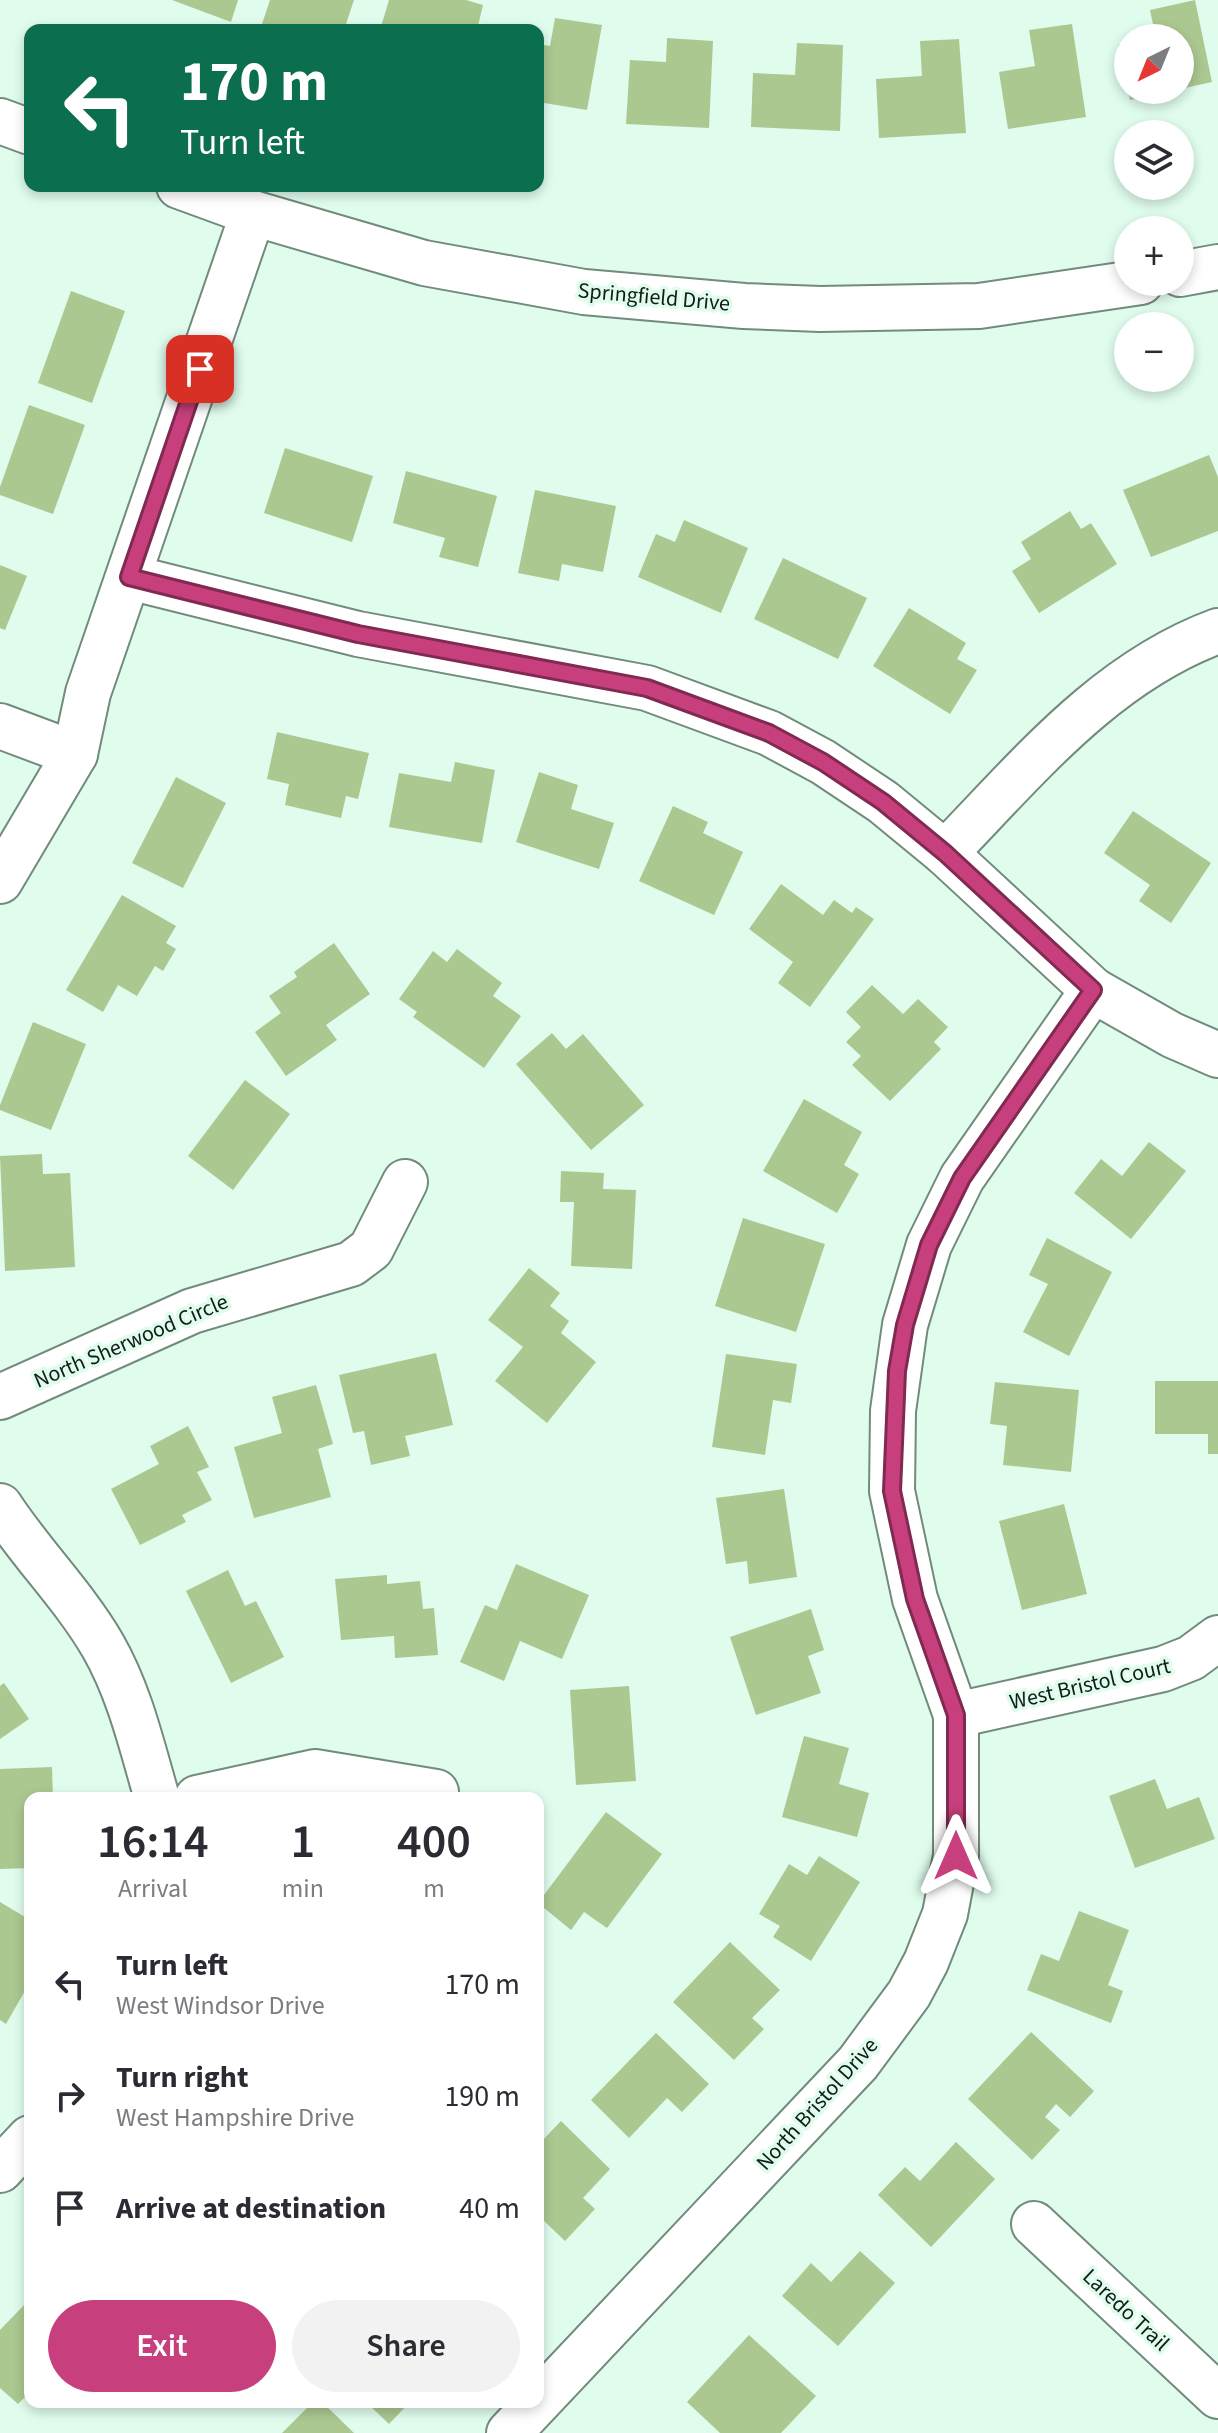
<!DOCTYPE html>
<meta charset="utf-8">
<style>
body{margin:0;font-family:"Source Sans 3",sans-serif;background:#f2f2f3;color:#2b2b33;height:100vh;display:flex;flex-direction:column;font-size:30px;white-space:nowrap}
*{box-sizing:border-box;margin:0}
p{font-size:26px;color:#7c7c81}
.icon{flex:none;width:44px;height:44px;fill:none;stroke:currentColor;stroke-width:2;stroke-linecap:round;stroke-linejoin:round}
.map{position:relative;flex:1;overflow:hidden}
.side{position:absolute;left:24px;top:1792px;width:520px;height:616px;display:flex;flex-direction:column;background:#fff;border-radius:16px;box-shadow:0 4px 12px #0003}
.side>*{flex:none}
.hud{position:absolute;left:24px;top:24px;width:520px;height:168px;border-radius:16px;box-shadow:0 4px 12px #0003;background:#0b6e4f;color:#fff;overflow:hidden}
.needle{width:52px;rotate:223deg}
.fabs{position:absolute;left:1114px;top:24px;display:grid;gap:16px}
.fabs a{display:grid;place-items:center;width:80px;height:80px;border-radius:50%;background:#fff;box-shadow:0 4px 12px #0003;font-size:40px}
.pin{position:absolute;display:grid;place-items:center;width:68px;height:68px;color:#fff;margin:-34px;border-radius:16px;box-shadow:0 4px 12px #0006}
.me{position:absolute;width:88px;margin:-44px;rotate:0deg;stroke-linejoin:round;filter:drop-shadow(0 0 6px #0008)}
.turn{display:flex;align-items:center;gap:28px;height:168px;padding:0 24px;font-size:36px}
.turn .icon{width:104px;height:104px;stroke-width:2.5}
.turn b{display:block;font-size:56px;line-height:68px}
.eta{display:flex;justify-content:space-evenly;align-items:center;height:136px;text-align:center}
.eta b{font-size:48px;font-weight:600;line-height:56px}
.cta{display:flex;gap:16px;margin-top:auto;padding:16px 24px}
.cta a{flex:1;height:92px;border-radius:48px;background:#c7407d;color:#fff;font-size:32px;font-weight:600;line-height:92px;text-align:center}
.cta a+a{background:#f2f2f3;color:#2b2b33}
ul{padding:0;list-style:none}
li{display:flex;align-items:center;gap:24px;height:112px;padding:0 24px}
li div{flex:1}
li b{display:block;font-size:30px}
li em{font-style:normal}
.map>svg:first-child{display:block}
</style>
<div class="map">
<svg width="1218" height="2433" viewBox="0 0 1218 2433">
<rect width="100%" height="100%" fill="#dffced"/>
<g fill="#acc891">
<path d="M172,0h66l-7,22z"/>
<path d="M270,0h84l-10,30h-84z"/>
<path d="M389,0h77l17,5 -6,25h-97z"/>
<path d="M1195,0l17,82 -32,7v-51h-24l-6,-28z"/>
<path d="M555,18l47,7 -15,85 -49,-8v-58l12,2z"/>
<path d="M1072,24l14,93 -78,12 -9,-57 36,-6 -6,-36z"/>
<path d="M667,38l46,3 -4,87 -83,-4 4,-64 36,2z"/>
<path d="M959,39l7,94 -87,5 -3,-59 46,-3 -2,-35z"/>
<path d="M797,43l46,2 -3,86 -89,-4 2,-54 42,2z"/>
<path d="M1128,43v42h-1l-9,-40z"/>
<path d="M1128,90h41v1l-39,9z"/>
<path d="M71,291l54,20 -33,92 -54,-20z"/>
<path d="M29,405l56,20 -32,89 -53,-19v-8z"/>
<path d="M285,448l88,28 -21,66 -88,-29z"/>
<path d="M1209,455l9,22v54l-67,26 -28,-67z"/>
<path d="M406,471l91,25 -19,71 -39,-10 6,-19 -52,-15z"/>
<path d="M535,490l81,16 -13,66 -41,-8 -3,17 -41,-8z"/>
<path d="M1070,511l11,18 10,-6 26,41 -78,49 -27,-42 19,-12 -10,-17z"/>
<path d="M684,520l64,28 -27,65 -83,-36 18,-43 19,8z"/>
<path d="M783,558l84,40 -29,61 -84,-40z"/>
<path d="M0,565l27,11 -22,54 -5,-2z"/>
<path d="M909,608l57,35 -9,16 20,11 -27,44 -77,-48z"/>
<path d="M277,732l92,21 -11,46 -12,-3 -5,22 -56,-13 4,-21 -22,-5z"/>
<path d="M455,762l40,8 -13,73 -93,-16 10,-54 52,9z"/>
<path d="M539,772l39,13 -7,24 43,14 -15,46 -83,-27z"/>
<path d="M176,777l50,26 -43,85 -51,-25z"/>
<path d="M673,806l35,16 -5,11 40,19 -29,63 -75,-34z"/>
<path d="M1133,811l78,52 -40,60 -32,-22 11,-16 -46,-32z"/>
<path d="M781,884l42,31 11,-15 18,13 4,-6 18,12 -64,88 -32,-24 15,-21 -44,-33z"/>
<path d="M122,895l54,31 -10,17 10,6 -13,22 -8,-5 -18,30 -19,-11 -15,27 -37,-22z"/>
<path d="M334,943l36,51 -44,31 11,15 -51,36 -31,-44 26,-19 -12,-17 28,-19 -3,-5z"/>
<path d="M457,949l45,34 -9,13 28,20 -37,52 -71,-51 4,-5 -18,-13 34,-48 14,11z"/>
<path d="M872,985l31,29 15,-15 30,28 -14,15 7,7 -51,52 -38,-36 9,-9 -15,-14 15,-15 -15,-15z"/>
<path d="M33,1022l53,22 -35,86 -51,-20v-5z"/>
<path d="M552,1033l14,16 17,-15 61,71 -53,45 -75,-86z"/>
<path d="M245,1080l45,34 -57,76 -45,-34z"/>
<path d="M804,1099l58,33 -18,33 15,9 -22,39 -74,-42z"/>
<path d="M1149,1142l37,29 -55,68 -57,-46 27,-34 21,17z"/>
<path d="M42,1154l1,20 27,-1 5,94 -70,4 -5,-115z"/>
<path d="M561,1171l43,2 -1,16 33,1 -4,79 -61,-3 3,-64h-14z"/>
<path d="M743,1218l82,26 -29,88 -81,-26z"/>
<path d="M1047,1238l65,34 -43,84 -46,-24 25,-48 -19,-9z"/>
<path d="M529,1268l31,25 -10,13 19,15 -8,12 35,29 -49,61 -52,-42 28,-34 -35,-27z"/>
<path d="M436,1353l17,72 -48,11 5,20 -39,9 -7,-34 -11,2 -14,-58z"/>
<path d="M726,1354l71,10 -6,39 -18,-3 -8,55 -53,-8z"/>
<path d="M1155,1381h63v73h-10v-20h-53z"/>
<path d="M995,1382l84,8 -8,82 -68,-7 4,-39 -17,-2z"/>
<path d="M316,1385l17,59 -15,5 13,48 -77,21 -20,-71 48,-14 -10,-36z"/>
<path d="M188,1426l21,41 -12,5 15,28 -30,15 4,7 -46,23 -29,-56 48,-25 -9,-18z"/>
<path d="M784,1489l13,88 -48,7 -2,-23 -21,3 -10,-66z"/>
<path d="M1064,1504l23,90 -65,16 -23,-89z"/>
<path d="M516,1564l73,31 -27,64 -42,-18 -16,40 -44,-19 25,-57 12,5z"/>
<path d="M228,1570l17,36 11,-5 28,56 -53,26 -45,-92z"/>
<path d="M387,1575v9l33,-3 3,28 11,-1 4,47 -43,3 -1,-22 -53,4 -6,-61z"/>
<path d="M811,1609l13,41 -16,6 13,37 -65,22 -26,-78z"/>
<path d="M4,1683l25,36 -29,20v-53z"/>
<path d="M629,1686l7,95 -60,4 -6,-95z"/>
<path d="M804,1736l45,12 -10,36 30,9 -12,44 -75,-20z"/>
<path d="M52,1767l1,31h-23v70l-30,1v-100z"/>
<path d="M1155,1779l12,30 32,-12 16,42 -80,29 -26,-72z"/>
<path d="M606,1812l56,42 -55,74 -23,-16 -13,18 -33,-27z"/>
<path d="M819,1856l41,26 -49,79 -38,-24 7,-11 -21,-12 30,-50 18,11z"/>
<path d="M0,1902l30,18v62l-24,42 -6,-4z"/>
<path d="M1079,1911l50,19 -21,55 15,6 -12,32 -84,-33 14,-36 18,7z"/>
<path d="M730,1942l50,48 -28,28 12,11 -30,31 -61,-58z"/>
<path d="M1031,2032l63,59 -24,26 -14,-13 -11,13 15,13 -28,30 -64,-61z"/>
<path d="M656,2033l53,51 -27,28 -15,-14 -38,40 -38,-38z"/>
<path d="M561,2121l49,48 -27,29 12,11 -30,32 -27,-26v-70z"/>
<path d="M956,2142l39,37 -64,68 -53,-52 27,-28 15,14z"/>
<path d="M860,2251l35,32 -57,63 -56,-50 29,-33 20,19z"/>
<path d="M26,2303l4,3v86l-12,12 -18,-16v-58z"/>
<path d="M749,2335l67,61 -35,37h-61l-33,-31z"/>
<path d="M313,2402h9l32,31h-72z"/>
<path d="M366,2402h44l-21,22z"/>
</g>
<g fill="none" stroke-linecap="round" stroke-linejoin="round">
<g stroke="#718b7d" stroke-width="48">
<g id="minor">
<path d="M0,121l30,11"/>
<path d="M179,186l74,27 171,50 160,29 160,14 76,3 159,-3 162,-24"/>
<path d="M1180,274l38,-7"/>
<path d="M129,577l229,57 289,54 122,45 54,29 60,40 62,51 148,137 79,45 46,20"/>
<path d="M0,726l75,28"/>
<path d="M945,853c82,-84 159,-180 273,-222"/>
<path d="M0,881l75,-127 13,-61 165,-480"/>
<path d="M0,1397l192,-86 159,-47 20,-15 34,-67"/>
<path d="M0,1506c32,49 74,90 103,140 27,47 39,101 54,152"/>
<path d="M956,1715l207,-46 28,-11 27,-20"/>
<path d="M197,1798l118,-26 121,20"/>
<path d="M0,2170l30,-32"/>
<path d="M1034,2224l184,172"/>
<path d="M509,2433l349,-370 51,-69 17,-32 19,-48 11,-58v-141l-41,-116 -23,-108 1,-80 12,-86 24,-80 33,-67 131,-188"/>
</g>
</g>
<use href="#minor" stroke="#fff" stroke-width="44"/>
</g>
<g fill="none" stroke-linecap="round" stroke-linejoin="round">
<g stroke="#812a51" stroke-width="20">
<path id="route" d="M200,369l-71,208 229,57 289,54 122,45 54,29 60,40 62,51 148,137 -131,188 -33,67 -24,80 -8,46 -5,120 23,108 41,116v141"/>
</g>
<use href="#route" stroke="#c7407d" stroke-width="14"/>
</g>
<g text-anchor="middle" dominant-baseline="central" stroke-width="7" stroke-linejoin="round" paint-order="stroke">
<g font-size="22" fill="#121d17" stroke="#dffced">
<text transform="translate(654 297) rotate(5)">Springfield Drive</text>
<text transform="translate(131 1341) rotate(-23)">North Sherwood Circle</text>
<text transform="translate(1090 1684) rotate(-13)">West Bristol Court</text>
<text transform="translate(817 2104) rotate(-48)">North Bristol Drive</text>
<text transform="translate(1126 2310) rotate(43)">Laredo Trail</text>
</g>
</g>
</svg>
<div class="fabs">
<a><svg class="needle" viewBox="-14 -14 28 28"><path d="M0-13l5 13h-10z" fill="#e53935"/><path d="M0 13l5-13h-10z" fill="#7c7c81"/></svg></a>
<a><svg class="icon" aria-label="layers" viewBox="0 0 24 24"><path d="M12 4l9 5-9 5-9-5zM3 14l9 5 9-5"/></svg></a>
<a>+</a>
<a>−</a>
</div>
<div class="pin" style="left:200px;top:369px;background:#d93025"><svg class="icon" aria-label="arrive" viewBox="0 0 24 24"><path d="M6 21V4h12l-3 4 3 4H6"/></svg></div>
<svg class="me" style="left:956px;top:1856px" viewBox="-20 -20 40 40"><path d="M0-17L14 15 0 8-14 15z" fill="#c7407d" stroke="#fff" stroke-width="4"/></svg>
<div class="hud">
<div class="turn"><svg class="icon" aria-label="left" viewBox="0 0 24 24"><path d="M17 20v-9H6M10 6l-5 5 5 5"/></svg><div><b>170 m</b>Turn left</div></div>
</div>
<section class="side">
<div class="eta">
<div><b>16:14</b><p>Arrival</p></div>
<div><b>1</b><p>min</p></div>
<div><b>400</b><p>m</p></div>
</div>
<ul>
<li><svg class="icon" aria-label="left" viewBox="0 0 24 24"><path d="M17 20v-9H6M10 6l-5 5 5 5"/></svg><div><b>Turn left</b><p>West Windsor Drive</p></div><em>170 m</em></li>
<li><svg class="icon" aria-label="right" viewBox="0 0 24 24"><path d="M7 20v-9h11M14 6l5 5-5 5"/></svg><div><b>Turn right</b><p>West Hampshire Drive</p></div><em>190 m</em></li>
<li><svg class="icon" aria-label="arrive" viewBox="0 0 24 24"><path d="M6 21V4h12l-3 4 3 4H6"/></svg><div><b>Arrive at destination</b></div><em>40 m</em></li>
</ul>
<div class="cta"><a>Exit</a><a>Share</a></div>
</section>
</div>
